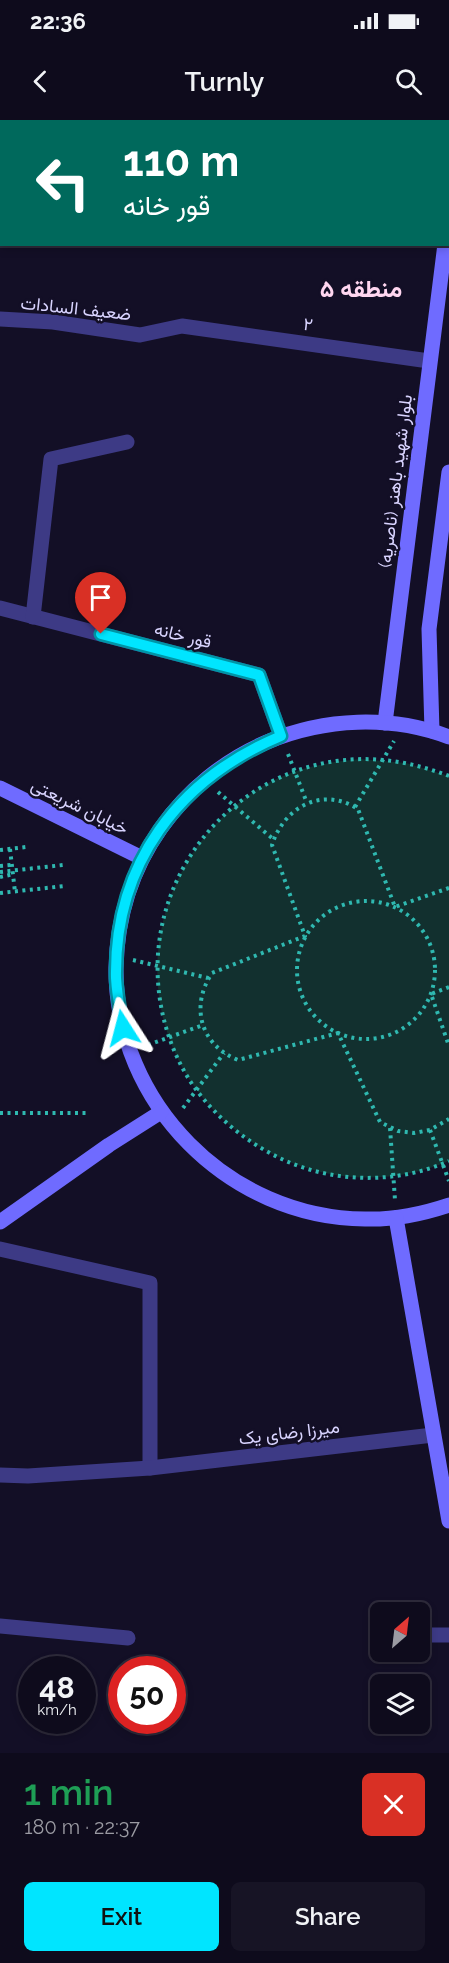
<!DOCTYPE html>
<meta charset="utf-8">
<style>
body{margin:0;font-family:Raleway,Vazirmatn,sans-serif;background:#171425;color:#f1f3f6;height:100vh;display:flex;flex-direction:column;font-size:22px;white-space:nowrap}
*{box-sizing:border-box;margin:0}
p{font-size:20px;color:#9b9ba3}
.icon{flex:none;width:33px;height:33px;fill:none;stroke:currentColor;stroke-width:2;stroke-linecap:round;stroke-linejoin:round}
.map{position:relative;height:1633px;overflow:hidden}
.side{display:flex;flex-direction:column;background:#0e0b1c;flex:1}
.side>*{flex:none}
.guide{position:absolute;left:0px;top:0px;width:450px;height:126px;box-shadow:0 3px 9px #0003,0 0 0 2px #2e2b3b;background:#00695c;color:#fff;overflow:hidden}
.needle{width:39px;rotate:28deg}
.tools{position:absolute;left:370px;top:1482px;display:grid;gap:12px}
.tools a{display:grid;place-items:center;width:60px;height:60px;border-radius:9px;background:#0e0b1c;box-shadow:0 3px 9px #0003,0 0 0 2px #2e2b3b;font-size:30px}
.speed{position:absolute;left:18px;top:1536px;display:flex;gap:12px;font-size:30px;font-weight:700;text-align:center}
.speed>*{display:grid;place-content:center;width:78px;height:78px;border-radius:50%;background:#0e0b1c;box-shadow:0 3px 9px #0003,0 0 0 2px #2e2b3b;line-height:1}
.speed small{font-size:15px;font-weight:400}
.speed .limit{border:9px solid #d22;background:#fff;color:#111}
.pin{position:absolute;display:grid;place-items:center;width:51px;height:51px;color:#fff;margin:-62px -26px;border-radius:50% 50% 50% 0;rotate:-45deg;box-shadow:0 0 6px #0007}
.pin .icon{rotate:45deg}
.me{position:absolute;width:66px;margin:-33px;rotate:351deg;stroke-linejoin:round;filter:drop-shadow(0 0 4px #0008)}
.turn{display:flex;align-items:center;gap:21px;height:126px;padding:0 24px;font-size:27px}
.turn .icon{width:78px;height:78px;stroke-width:2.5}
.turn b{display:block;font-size:42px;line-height:51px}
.round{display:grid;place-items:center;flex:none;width:63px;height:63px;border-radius:9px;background:#171425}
.overview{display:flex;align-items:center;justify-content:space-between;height:102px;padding:0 24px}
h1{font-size:36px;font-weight:600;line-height:45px;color:#1e9e55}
.cta{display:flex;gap:12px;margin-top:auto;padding:12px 24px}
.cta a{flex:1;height:69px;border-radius:9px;background:#00e5ff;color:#111;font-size:24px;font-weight:600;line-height:69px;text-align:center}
.cta a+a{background:#171425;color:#f1f3f6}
.status{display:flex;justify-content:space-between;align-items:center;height:42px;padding:0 30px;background:#0e0b1c;direction:ltr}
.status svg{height:16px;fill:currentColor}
header{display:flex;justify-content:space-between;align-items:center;height:78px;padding:0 24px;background:#0e0b1c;font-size:27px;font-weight:600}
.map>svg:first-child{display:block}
</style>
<div class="status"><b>22:36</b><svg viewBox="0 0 49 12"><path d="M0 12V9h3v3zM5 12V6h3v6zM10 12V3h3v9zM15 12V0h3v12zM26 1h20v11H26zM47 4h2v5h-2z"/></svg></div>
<header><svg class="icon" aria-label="back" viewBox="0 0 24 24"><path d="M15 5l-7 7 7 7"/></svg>Turnly<svg class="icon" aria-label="search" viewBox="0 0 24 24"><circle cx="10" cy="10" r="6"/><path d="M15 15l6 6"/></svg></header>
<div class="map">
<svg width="449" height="1633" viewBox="0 0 449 1633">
<rect width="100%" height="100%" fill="#130f26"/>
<path fill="#12302f" d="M360,639l46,4 43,13v385c-44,19 -97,22 -142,7 -41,-13 -76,-36 -104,-70 -81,-99 -50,-245 58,-311 30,-18 65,-25 99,-28z"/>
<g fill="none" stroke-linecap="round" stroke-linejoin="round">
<g stroke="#2fb8b0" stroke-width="4" stroke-dasharray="3 4.5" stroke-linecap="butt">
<path d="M288,634l19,49"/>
<path d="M449,656c-21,-8 -43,-14 -66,-16 -116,-11 -217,79 -225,194 -3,46 9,92 34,130 24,34 56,60 94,77 50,22 112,23 163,0"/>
<path d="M218,672l55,47"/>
<path d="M355,687l39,-66"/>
<path d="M10,729l5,43"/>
<path d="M0,730l26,-3"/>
<path d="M0,746l11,-1 2,2"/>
<path d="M0,752l63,-7"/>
<path d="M0,757l14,-3"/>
<path d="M449,768l-54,19 -37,-98c-36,-23 -74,-2 -86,36l33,91 -93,37c-22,33 -12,72 26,87l100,-27 42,89 18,9 16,2 16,-3 19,-11"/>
<path d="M0,773l65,-7"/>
<circle cx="366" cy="850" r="69"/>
<path d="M133,840l75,18"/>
<path d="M449,867l-18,7 18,52"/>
<path d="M148,925l55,-20"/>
<path d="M183,988l41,-55"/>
<path d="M0,993h90"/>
<path d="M390,1008l5,72"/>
<path d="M430,1010l19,51"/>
</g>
<g stroke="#3d3a85" stroke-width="9">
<path d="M310,0l2,2"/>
<path d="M448,38h1"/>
</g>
<g stroke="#3d3a85" stroke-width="15">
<path d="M75,2v-2"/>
<path d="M0,95l2,-1"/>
<path d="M0,199l53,3 87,13 42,-9 247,35"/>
<path d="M0,488l259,67 22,61"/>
<path d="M33,497l18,-158 76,-17"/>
<path d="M0,1129l150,34v185"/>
<path d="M0,1355l28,1 122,-8 283,-33"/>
<path d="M0,1506l128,12"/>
<path d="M420,1515h29"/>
</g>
<g stroke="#6f6bff" stroke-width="15">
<path d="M448,99l1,-3"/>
<path d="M385,603l60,-479"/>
<path d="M432,611l-3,-102 20,-157"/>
<path d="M449,617c-59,-22 -124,-19 -182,5 -43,18 -80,49 -106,86 -29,41 -44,90 -45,140 -1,135 113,250 249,251 29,1 57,-5 84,-14"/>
<path d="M0,668l142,70"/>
<path d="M396,1098l53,303"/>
<path d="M0,1102l109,-77 52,-33"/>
</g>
</g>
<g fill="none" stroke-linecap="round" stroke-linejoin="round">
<g stroke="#0095a6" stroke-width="15">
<path id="route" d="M101,514l158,41 22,61c-103,43 -167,128 -165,242 1,17 4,33 7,50"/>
</g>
<use href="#route" stroke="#00e5ff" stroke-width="10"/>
</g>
<g text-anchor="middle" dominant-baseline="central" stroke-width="5" stroke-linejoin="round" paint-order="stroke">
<g font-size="18" fill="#d9d4ff" stroke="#130f26">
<text transform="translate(76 188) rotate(6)">ضعیف السادات</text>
<text transform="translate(308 204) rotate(8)">۲</text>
<text transform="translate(395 361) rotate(-83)">بلوار شهید باهنر (ناصریه)</text>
<text transform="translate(183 515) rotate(14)">قور خانه</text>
<text transform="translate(80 686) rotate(26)">خیابان شریعتی</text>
<text transform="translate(289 1312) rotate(-7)">میرزا رضای یک</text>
</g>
<g font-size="24" font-weight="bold" fill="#ffd6f0" stroke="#130f26">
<text x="361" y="168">منطقه ۵</text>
</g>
</g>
</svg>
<div class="tools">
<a><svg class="needle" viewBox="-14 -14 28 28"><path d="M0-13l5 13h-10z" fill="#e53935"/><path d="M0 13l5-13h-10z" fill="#9b9ba3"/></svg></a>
<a><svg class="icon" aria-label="layers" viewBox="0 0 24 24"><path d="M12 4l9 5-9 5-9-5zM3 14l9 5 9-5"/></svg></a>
</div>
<div class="speed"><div>48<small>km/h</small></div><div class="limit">50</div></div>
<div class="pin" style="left:101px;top:514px;background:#d93025"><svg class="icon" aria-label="arrive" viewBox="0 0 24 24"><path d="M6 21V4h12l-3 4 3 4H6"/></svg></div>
<svg class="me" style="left:123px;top:908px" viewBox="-20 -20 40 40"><path d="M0-17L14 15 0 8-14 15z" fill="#00e5ff" stroke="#fff" stroke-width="4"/></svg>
<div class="guide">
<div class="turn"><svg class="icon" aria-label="left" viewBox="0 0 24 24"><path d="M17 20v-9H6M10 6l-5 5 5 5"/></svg><div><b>110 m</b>قور خانه</div></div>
</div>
</div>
<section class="side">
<div class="overview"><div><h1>1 min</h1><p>180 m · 22:37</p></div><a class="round" style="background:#d93025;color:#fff"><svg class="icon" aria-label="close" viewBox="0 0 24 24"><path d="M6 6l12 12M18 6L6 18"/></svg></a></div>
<div class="cta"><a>Exit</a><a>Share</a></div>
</section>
